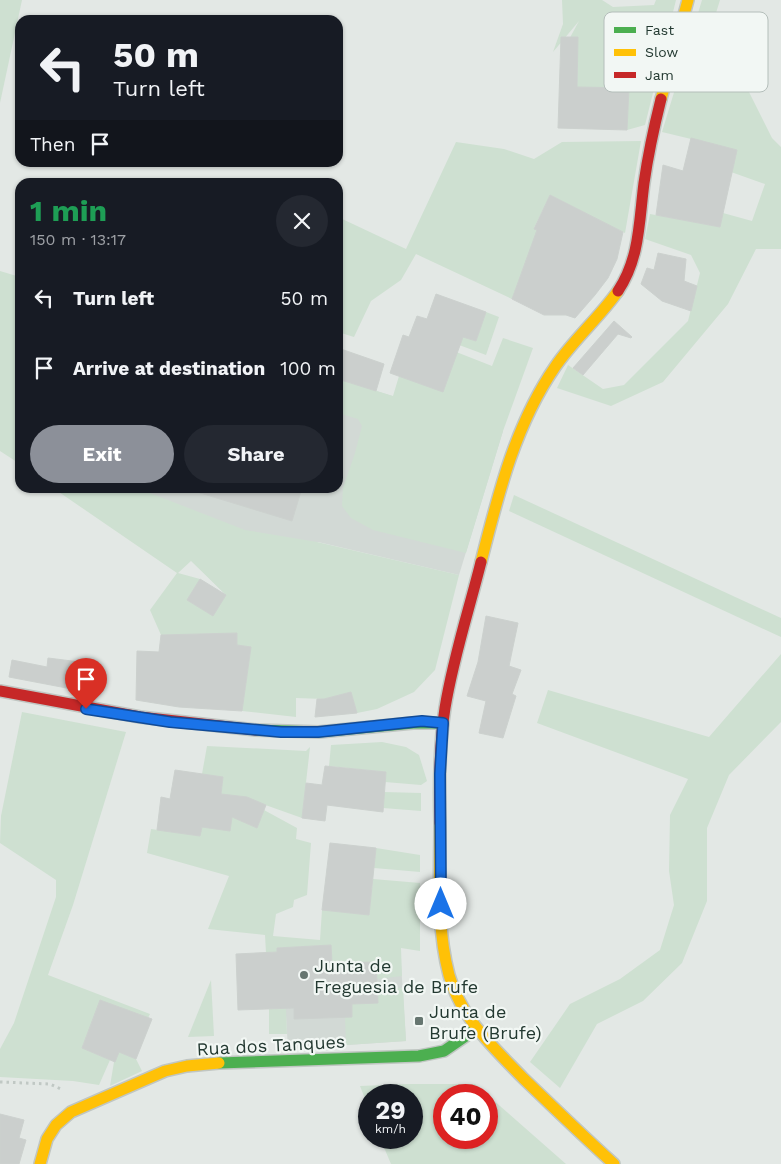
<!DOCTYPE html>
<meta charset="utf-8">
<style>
body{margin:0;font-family:"Work Sans",sans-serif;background:#242831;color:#f1f3f6;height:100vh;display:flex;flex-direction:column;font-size:19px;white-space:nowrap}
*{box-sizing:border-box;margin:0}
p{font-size:16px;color:#9ea1a6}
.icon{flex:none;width:28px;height:28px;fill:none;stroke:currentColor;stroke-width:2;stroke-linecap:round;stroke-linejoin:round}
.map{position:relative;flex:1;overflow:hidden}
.panel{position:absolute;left:15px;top:178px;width:328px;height:315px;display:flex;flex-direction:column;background:#171b24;border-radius:15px;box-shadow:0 1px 4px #0004}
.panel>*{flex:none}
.top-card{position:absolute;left:15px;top:15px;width:328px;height:152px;border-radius:15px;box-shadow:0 1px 4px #0004;background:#171b24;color:#f1f3f6;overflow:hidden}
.speed{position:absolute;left:358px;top:1084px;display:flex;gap:10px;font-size:25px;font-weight:700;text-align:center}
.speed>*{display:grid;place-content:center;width:65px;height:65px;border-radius:50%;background:#171b24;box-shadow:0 1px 4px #0004;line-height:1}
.speed small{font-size:12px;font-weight:400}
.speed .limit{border:8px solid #d22;background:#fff;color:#111}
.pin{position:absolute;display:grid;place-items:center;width:42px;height:42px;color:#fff;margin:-51px -21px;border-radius:50% 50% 50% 0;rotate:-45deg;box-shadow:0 0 5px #0007}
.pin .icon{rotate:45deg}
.me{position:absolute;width:55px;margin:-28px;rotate:0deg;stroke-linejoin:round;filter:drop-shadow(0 0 4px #0008)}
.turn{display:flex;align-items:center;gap:18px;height:105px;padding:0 15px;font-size:22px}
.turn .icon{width:65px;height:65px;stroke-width:2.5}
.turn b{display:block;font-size:35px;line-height:42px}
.then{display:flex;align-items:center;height:48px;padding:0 15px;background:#0003;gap:10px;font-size:19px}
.round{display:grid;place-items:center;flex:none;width:52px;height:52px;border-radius:26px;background:#242831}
.headline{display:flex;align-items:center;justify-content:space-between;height:85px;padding:0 15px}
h1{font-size:30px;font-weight:700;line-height:38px;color:#1e9e55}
.button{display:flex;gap:10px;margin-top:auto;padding:10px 15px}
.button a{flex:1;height:58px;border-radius:30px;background:#8c9099;color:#fff;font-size:20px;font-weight:700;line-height:58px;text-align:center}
.button a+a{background:#242831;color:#f1f3f6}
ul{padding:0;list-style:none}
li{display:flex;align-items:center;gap:15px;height:70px;padding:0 15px}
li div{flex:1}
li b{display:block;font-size:19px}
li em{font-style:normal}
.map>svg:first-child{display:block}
</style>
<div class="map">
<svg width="781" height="1164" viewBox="0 0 781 1164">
<rect width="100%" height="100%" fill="#e3e8e5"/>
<g fill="#d2d9d5">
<path d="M338,379l165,52 -44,144 -141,-33 -92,53 -35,-35 -105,-72h252z"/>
<path d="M331,942l69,6 6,93 -118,8 -5,-83 49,-3z"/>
</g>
<g fill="#cee0d1" fill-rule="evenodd">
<path d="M0,0h22l-22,103z"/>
<path d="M562,0h40l11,7 41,-2 2,-5h20l-31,125 -18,5 2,-41 -52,-2 1,-30 -18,-1 19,-35 -26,31 10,-28z"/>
<path d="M702,0h18l-4,13 6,25 50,100 9,9v102h-25l-28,55 -65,78 -52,24 -54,-18 11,-23 35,24 21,-4 64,-64 12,-48 -9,-18 -46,-16 5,-25 70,13 3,-14 29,8 13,-37 -34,-12 6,-22 -75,-18z"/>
<path d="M641,141l-16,92 -75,-38 -16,33 10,5 -18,28 -14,38 -96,-45 -15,26 -30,21 -17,36 -16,-5v-115l68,32 50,-107 48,7 30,10 28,-17z"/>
<path d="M0,271l20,6v187l-20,-13z"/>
<path d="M486,312l13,5 -13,38 -43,-16 3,-8 30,10z"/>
<path d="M503,338l30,10 -30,83 -37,122 -93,-23 -22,-12 -9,-12 1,-18 12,-35 7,-27 -4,-7 -20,-6v-34l55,17 6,-20 44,15 11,-30 -13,-15 51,20z"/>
<path d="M53,488h84l108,42 72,12 142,33 -24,95 -21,22 -37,17 -20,4 -6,-21 -27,7 -28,-1v19l-54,-6 9,-64 -14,-2 -1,-12 -75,2 -11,-25 27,-37zM191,561l35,34 -13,21 -26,-16 13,-21 -22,-6z"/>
<path d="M514,495l267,123v19l-272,-126z"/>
<path d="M781,654v68l-52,53 -22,53v73l-25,62 -39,38 -46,23 -37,64 -30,-26 40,-58 50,-25 40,-29 14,-45 -5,-34 1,-56 18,-36 -151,-56 11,-33 161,47z"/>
<path d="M22,712l104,20 -53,173 -25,70 102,39 -2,4 -48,-17 -18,47 28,12 -11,25 -26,-4 -73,-4v-28l14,-26 42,-126v-17l-56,-37 1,-27z"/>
<path d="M382,742l24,5 13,8 8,26 -6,4 -36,-3 1,-10 -57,-6 2,-21z"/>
<path d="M207,746l99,5 4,-4 -8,71 -45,-16 -9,22 9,4 7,-18 33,18 -1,11 15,4 -4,52 -13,5 -1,7 -17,7 -3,22 47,4 2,-30 47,5 4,-36 47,4v68l-19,-3 1,28 -25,3 -1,-17 -44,1 -1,-18 -54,3v4l-11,1 -1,-18 -57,-6 21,-53 -82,-23 4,-24 49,7 2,-9 33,-31 -14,-2 2,-17 -21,-3z"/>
<path d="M384,792l37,1v18l-38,-3z"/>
<path d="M376,848l44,7v17l-46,-4z"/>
<path d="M211,980l3,56 -26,1z"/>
<path d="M378,988h25l3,53 -60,4 -1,-28h7v-13l26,-1z"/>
<path d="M286,1008l1,26h-18v-25z"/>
<path d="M119,1052l17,7 6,12 -32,15 4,-24z"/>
<path d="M407,1084h68l91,80h-175l-11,-26h31v-43h-42v14l-9,-23zM444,1095h42v43h-42z"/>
</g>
<g fill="#cbcfcd" stroke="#ccd1ce">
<path d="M561,37h17l-1,50 52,1 -2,42 -69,-2z"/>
<path d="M691,138l46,12 -17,77 -64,-12 7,-50 20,6z"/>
<path d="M550,195l73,37 -6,27 -9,19 -13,17 -20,23 -9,-3h-22l-32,-16 25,-69 -3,-1z"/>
<path d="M658,253l28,6 -2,22 13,5 -6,25 -29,-10 -21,-17 6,-16 7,2z"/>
<path d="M436,294l50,18 -10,29 -13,-4 -20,55 -53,-19 13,-38 6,2 8,-21 10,3z"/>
<path d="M614,321l18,16 -1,1 -13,-4 -35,41 -10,-7z"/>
<path d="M338,348l46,16 -8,27 -38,-12z"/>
<path d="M198,488h104l-10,33 -95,-29z"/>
<path d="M200,579l26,16 -13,21 -26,-16z"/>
<path d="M486,616l32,7 -9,43 12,4 -9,24 4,2 -13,42 -24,-5 7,-32 -19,-5 11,-34z"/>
<path d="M237,633v12l14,2 -9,64 -63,-4 -43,-7 1,-49 22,1 2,-17z"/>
<path d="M48,658l32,4 -3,28 -68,-13 3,-17 35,7z"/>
<path d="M351,692l6,21 -42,4 2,-18h7z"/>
<path d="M325,766l61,6 -3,40 -56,-7 -2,16 -23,-3 4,-35 16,2z"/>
<path d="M175,770l48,7 -2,17 26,3 19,8 -9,23 -25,-11 -2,14 -28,-4 -2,9 -43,-6 4,-33 9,2z"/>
<path d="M330,843l46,5 -7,67 -47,-5z"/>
<path d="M331,945l1,18 44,-1 2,41 -26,1v13l-58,2v-11l-56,2 -2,-56 41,-2v-4z"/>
<path d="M100,1000l52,19 -16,40 -17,-7 -4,10 -33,-14z"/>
<path d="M0,1114l24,6 -5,18 7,2 -7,24h-19z"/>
</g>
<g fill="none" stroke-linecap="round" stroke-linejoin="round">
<g stroke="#c0c6c2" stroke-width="14">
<g id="fast">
<path d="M256,730l63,2 94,-9h30"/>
<path d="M219,1063l200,-7 25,-5 32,-22"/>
</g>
</g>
<g stroke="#c0c6c2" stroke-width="14">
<g id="slow">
<path d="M661,99l27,-99"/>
<path d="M481,562c17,-67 34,-137 74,-195 18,-27 44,-49 63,-76"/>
<path d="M440,823c0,50 -4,103 9,152 12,43 44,72 74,103 30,29 60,58 91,86"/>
<path d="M40,1164l7,-25 9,-14 15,-13 94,-41 22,-5 32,-3"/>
</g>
</g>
<g stroke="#c0c6c2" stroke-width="14">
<g id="jam">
<path d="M618,291c22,-33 21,-70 26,-108 4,-28 10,-56 17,-84"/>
<path d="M0,691l140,26 116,13"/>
<path d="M440,823c-1,-38 -1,-77 5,-115 8,-50 24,-98 36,-146"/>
</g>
</g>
<path stroke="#c0c8c4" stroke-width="3" stroke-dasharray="2.5 4" stroke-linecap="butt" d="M0,1082l50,2 11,5"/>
<use href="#fast" stroke="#4caf50" stroke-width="11"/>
<use href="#slow" stroke="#ffc107" stroke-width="11"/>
<use href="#jam" stroke="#c62828" stroke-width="11"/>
</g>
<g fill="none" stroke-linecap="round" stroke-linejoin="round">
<g stroke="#114b97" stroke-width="12">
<path id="route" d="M86,709l84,13 111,10h37l104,-11 21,2 -3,51 1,130"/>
</g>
<use href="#route" stroke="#1a73e8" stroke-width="9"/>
</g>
<g fill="#667670" stroke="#f2f7f4" stroke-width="2">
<circle cx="304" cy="975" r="5"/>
<rect x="414" y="1016" width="10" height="10" rx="2.5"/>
</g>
<g text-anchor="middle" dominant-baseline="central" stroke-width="4.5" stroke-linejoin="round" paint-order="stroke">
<g font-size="18" fill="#233931" stroke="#f2f7f4" text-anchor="start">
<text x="314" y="965">Junta de<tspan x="314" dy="21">Freguesia de Brufe</tspan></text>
<text x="429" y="1011">Junta de<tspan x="429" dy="21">Brufe (Brufe)</tspan></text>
</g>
<g font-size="18" fill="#233931" stroke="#f2f7f4">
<text transform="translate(271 1045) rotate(-3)">Rua dos Tanques</text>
</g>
</g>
<rect x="604" y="12" width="164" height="80" rx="8" fill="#f2f7f4" stroke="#b4beba" stroke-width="1"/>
<rect x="614" y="27" width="22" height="6" fill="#4caf50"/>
<rect x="614" y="49" width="22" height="7" fill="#ffc107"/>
<rect x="614" y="72" width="22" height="6" fill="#c62828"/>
<g font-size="14" fill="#233931">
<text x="645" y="35">Fast</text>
<text x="645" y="57">Slow</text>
<text x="645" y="80">Jam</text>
</g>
</svg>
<div class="speed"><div>29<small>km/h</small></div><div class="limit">40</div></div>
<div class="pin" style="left:86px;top:709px;background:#d93025"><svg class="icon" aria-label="arrive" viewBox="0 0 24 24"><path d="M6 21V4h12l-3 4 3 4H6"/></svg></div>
<svg class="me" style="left:441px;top:904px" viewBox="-20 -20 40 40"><circle r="19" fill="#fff"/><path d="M0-13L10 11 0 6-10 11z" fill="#1a73e8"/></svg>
<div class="top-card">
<div class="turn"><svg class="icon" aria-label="left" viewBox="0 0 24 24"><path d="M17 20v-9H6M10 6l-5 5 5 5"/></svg><div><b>50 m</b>Turn left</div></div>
<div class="then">Then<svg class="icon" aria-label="arrive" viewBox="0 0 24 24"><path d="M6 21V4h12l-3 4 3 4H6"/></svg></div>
</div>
<section class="panel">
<div class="headline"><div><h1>1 min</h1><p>150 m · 13:17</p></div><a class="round"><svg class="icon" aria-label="close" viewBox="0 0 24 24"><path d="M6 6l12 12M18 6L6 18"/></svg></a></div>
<ul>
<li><svg class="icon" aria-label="left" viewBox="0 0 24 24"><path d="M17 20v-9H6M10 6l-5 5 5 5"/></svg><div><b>Turn left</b></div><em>50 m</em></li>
<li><svg class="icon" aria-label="arrive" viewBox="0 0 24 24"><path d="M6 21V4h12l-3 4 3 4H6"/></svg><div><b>Arrive at destination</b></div><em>100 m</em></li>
</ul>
<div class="button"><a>Exit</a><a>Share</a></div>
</section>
</div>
